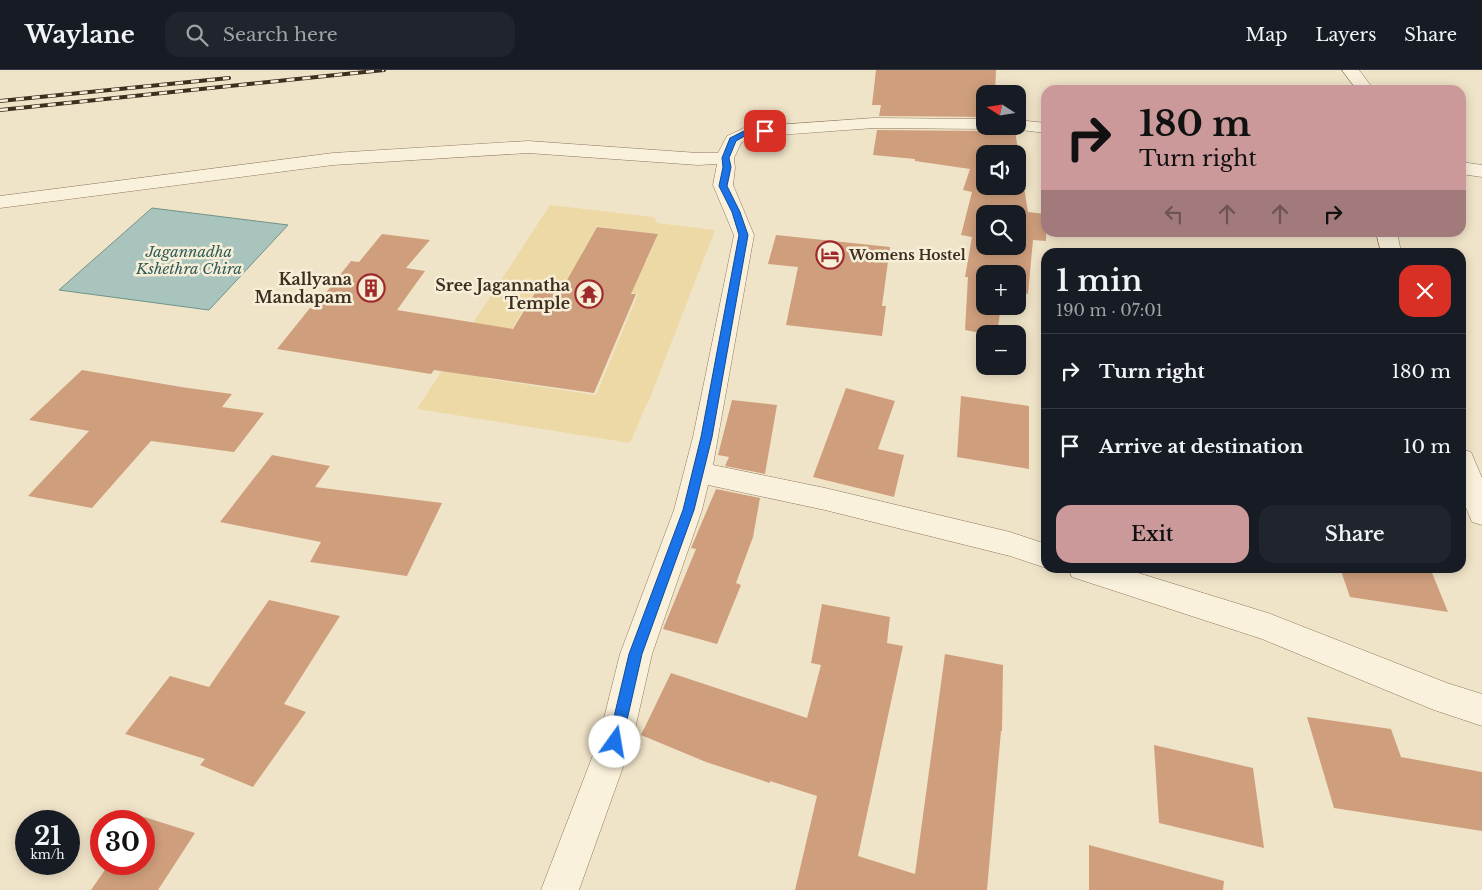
<!DOCTYPE html>
<meta charset="utf-8">
<style>
body{margin:0;font-family:"Libre Baskerville",serif;background:#20242c;color:#f1f3f6;height:100vh;display:flex;flex-direction:column;font-size:19px;white-space:nowrap}
*{box-sizing:border-box;margin:0}
p{font-size:16px;color:#9ea1a6}
.icon{flex:none;width:28px;height:28px;fill:none;stroke:currentColor;stroke-width:2;stroke-linecap:round;stroke-linejoin:round}
.map{position:relative;flex:1;overflow:hidden}
.panel{position:absolute;left:1041px;top:178px;width:425px;height:325px;display:flex;flex-direction:column;background:#171b24;border-radius:15px;box-shadow:0 2px 12px #0003}
.panel>*{flex:none}
.top-card{position:absolute;left:1041px;top:15px;width:425px;height:152px;border-radius:15px;box-shadow:0 2px 12px #0003;background:#cc999b;color:#111;overflow:hidden}
.needle{width:32px;rotate:282deg}
.controls{position:absolute;left:976px;top:15px;display:grid;gap:10px}
.controls a{display:grid;place-items:center;width:50px;height:50px;border-radius:10px;background:#171b24;box-shadow:0 2px 12px #0003;font-size:25px}
.speed{position:absolute;left:15px;top:740px;display:flex;gap:10px;font-size:25px;font-weight:700;text-align:center}
.speed>*{display:grid;place-content:center;width:65px;height:65px;border-radius:50%;background:#171b24;box-shadow:0 2px 12px #0003;line-height:1}
.speed small{font-size:12px;font-weight:400}
.speed .limit{border:8px solid #d22;background:#fff;color:#111}
.pin{position:absolute;display:grid;place-items:center;width:42px;height:42px;color:#fff;margin:-21px;border-radius:10px;box-shadow:0 2px 8px #0006}
.me{position:absolute;width:55px;margin:-28px;rotate:13deg;stroke-linejoin:round;filter:drop-shadow(0 0 4px #0008)}
.turn{display:flex;align-items:center;gap:18px;height:105px;padding:0 15px;font-size:22px}
.turn .icon{width:65px;height:65px;stroke-width:2.5}
.turn b{display:block;font-size:35px;line-height:42px}
.lanes{display:flex;align-items:center;height:48px;padding:0 15px;background:#0003;justify-content:center;gap:25px;direction:ltr}
.lanes .off{opacity:.35}
.round{display:grid;place-items:center;flex:none;width:52px;height:52px;border-radius:15px;background:#20242c}
.head{display:flex;align-items:center;justify-content:space-between;height:85px;padding:0 15px}
h1{font-size:30px;font-weight:600;line-height:38px}
.cta{display:flex;gap:10px;margin-top:auto;padding:10px 15px}
.cta a{flex:1;height:58px;border-radius:15px;background:#cc999b;color:#111;font-size:20px;font-weight:600;line-height:58px;text-align:center}
.cta a+a{background:#20242c;color:#f1f3f6}
ul{padding:0;list-style:none}
li{display:flex;align-items:center;gap:15px;height:75px;padding:0 15px;border-top:1px solid #363941}
li div{flex:1}
li b{display:block;font-size:19px}
li em{font-style:normal}
header{display:flex;align-items:center;gap:30px;box-sizing:border-box;height:70px;padding:0 25px;background:#171b24;border-bottom:1px solid #363941}
header strong{font-size:24px}
nav{display:flex;gap:28px;margin-inline-start:auto;font-size:18px}
.search{width:350px;height:45px;background:#20242c;display:flex;align-items:center;gap:12px;box-sizing:border-box;padding:0 18px;border-radius:15px;color:#9ea1a6;font-size:19px}
.map>svg:first-child{display:block}
</style>
<header>
<strong>Waylane</strong>
<div class="search"><svg class="icon" aria-label="search" viewBox="0 0 24 24"><circle cx="10" cy="10" r="6"/><path d="M15 15l6 6"/></svg>Search here</div>
<nav><a>Map</a><a>Layers</a><a>Share</a></nav>
</header>
<div class="map">
<svg width="1482" height="820" viewBox="0 0 1482 820">
<rect width="100%" height="100%" fill="#f0e4c8"/>
<path fill="#ecd9a5" d="M550,135l104,12 3,6 58,7 -67,173 -52,-8 42,-101 -23,-3 15,-32 17,2 11,-27 -61,-8 -16,28 10,2 -19,34 -34,-5 -55,93 164,25 -17,40 -213,-34z"/>
<path fill="#a9c4bc" stroke="#6f938a" d="M152,138l136,17 -79,85 -150,-20z"/>
<g fill="#cf9f7d" fill-rule="evenodd">
<path d="M876,0h120l-1,24h-10v23l-106,-1 2,-11h-9z"/>
<path d="M994,56h14l2,4 5,1 13,81 18,2v27l-13,-1 -5,54 -10,-2v-18h-33v32h16l-4,28h-11l-21,-4 3,-53h-3l7,-40 -11,-2 11,-43 -9,-2 7,-21 -55,-8v-2l-42,-4 4,-25 108,1zM985,84h33v32h-33zM985,144h33v32h-33z"/>
<path d="M597,157l61,7 -27,60h5l-42,99 -160,-23 -3,4 -154,-25 33,-41 3,1 38,-48 8,1 23,-28 48,6 -24,28 19,3 -28,39 116,19 26,-43 23,3z"/>
<path d="M776,165l114,12 -8,59h4l-4,30 -96,-11 12,-58 -30,-3z"/>
<path d="M82,300l99,17 51,7 -10,13 42,6 -30,39 -83,-11 -59,67 -64,-12 61,-65 -60,-11z"/>
<path d="M846,318l49,13 -17,48 26,6 -10,42 -81,-20z"/>
<path d="M961,326l68,10v63l-72,-12z"/>
<path d="M732,330l45,5 -12,69 -40,-8 4,-9 -11,-2z"/>
<path d="M272,385l58,11 -15,21 127,16 -35,73 -97,-14 11,-20 -101,-20z"/>
<path d="M716,419l44,9 -7,39 -17,46 5,2 -24,59 -54,-15 33,-80 -5,-1z"/>
<path d="M1340,498h90l18,44 -98,-15z"/>
<path d="M269,530l71,16 -56,88 22,8 -53,75 -53,-22 5,-6 -80,-25 45,-58 39,11z"/>
<path d="M822,534l68,13 -3,26 16,3 -45,210 57,18 30,-220 58,11 -1,66h-1l-14,159h-192l22,-94 -47,-15v2l-64,-21 -65,-27 30,-62 136,45 14,-53 -10,-2z"/>
<path d="M1307,647l84,12 10,28 81,15v59l-148,-23z"/>
<path d="M1154,675l99,23 11,80 -105,-25z"/>
<path d="M141,746l54,17 -37,57h-67l18,-26h35v-43h-6z"/>
<path d="M1089,775l135,36 -1,9h-134z"/>
</g>
<g fill="none" stroke-linecap="round" stroke-linejoin="round">
<g stroke="#8d765c" stroke-width="1">
<g id="street">
<path d="M1342,0h17l15,20h-17z"/>
<path d="M874,48l111,1v7h7l-7,3 -111,-1 -124,9 -9,6 -7,15 1,10 -2,17 21,50 -41,230 112,23 185,44 36,12v24h2h-2l-36,-12 -185,-46 -117,-25 -6,25 -50,144 -20,88 -53,148h-38l57,-148 22,-88 54,-144 19,-73 41,-202 -21,-50 4,-21 -19,1 -170,-12 -195,12 -333,43v-12l333,-43 195,-12 170,12h20l9,-17 19,-9z"/>
<path d="M1018,50l28,3v10l-34,-4 -2,-3h8z"/>
<path d="M1461,92l21,3v12l-21,-3z"/>
<path d="M1376,162h21l4,20h-20z"/>
<path d="M1461,379l10,3 11,26v47l-10,-3 -11,-26z"/>
<path d="M1068,498h54l146,45 179,70 35,11v32l-48,-16 -172,-71 -190,-62z"/>
</g>
</g>
<use href="#street" fill="#faf1dc" fill-rule="evenodd"/>
<g stroke="#3d2e20" stroke-width="4">
<g id="rail">
<path d="M0,31l229,-23"/>
<path d="M0,40l384,-40"/>
</g>
</g>
<use href="#rail" stroke="#f7eed8" stroke-width="2.5" stroke-dasharray="8" stroke-linecap="butt"/>
</g>
<path fill="#1a73e8" stroke="#114b97" d="M768,59v3l-20,2 -12,7 -7,17 2,9 -4,19 13,26 8,23 -36,202 -18,73 -52,144 -20,88 -2,5 -5,2 -5,-2 -2,-5 21,-88 54,-144 18,-73 38,-202 -7,-23 -13,-26 4,-19 -1,-9 8,-20 16,-8z"/>
<defs>
<g id="hotel-ring" transform="scale(1.4375)"><circle r="9.5" fill="#f7eed8" stroke="#9e2a2b" stroke-width="1.5"/><path d="M-6-4.5h1.5V1H6V5H4.5V3h-9V5H-6ZM-4 0a1.8 1.8 0 1 1 3.6 0ZM.5 0V-2.5h3Q6-2.5 6 0Z" fill="#9e2a2b"/></g>
<g id="building-ring" transform="scale(1.4375)"><circle r="9.5" fill="#f7eed8" stroke="#9e2a2b" stroke-width="1.5"/><path d="M-4-6H4V6H1V3H-1V6H-4ZM-2.5-4.3h1.7v1.8h-1.7ZM.8-4.3h1.7v1.8H.8ZM-2.5-1h1.7V.8h-1.7ZM.8-1h1.7V.8H.8Z" fill="#9e2a2b"/></g>
<g id="temple-ring" transform="scale(1.4375)"><circle r="9.5" fill="#f7eed8" stroke="#9e2a2b" stroke-width="1.5"/><path d="M0-6L5-2H3V0L6.5 2.5H4V6H1.5V3h-3V6H-4V2.5H-6.5L-3 0V-2H-5Z" fill="#9e2a2b"/></g>
</defs>
<g fill-rule="evenodd">
<use href="#hotel-ring" x="830" y="185"/>
<use href="#building-ring" x="371" y="218"/>
<use href="#temple-ring" x="589" y="224"/>
</g>
<g text-anchor="middle" dominant-baseline="central" stroke-width="5" stroke-linejoin="round" paint-order="stroke">
<g font-size="14" font-weight="bold" fill="#3d2e20" stroke="#f7eed8" text-anchor="start">
<text x="849" y="185">Womens Hostel</text>
</g>
<g font-size="15" font-style="italic" fill="#2f5d5a" stroke="#f7eed8">
<text x="189" y="181">Jagannadha<tspan x="189" dy="17">Kshethra Chira</tspan></text>
</g>
<g font-size="16" font-weight="bold" fill="#3d2e20" stroke="#f7eed8" text-anchor="end">
<text x="352" y="209">Kallyana<tspan x="352" dy="18">Mandapam</tspan></text>
<text x="570" y="215">Sree Jagannatha<tspan x="570" dy="18">Temple</tspan></text>
</g>
</g>
</svg>
<div class="controls">
<a><svg class="needle" viewBox="-14 -14 28 28"><path d="M0-13l5 13h-10z" fill="#e53935"/><path d="M0 13l5-13h-10z" fill="#9ea1a6"/></svg></a>
<a><svg class="icon" aria-label="sound" viewBox="0 0 24 24"><path d="M4 9h4l5-4v14l-5-4H4zM17 9q2 3 0 6"/></svg></a>
<a><svg class="icon" aria-label="search" viewBox="0 0 24 24"><circle cx="10" cy="10" r="6"/><path d="M15 15l6 6"/></svg></a>
<a>+</a>
<a>−</a>
</div>
<div class="speed"><div>21<small>km/h</small></div><div class="limit">30</div></div>
<div class="pin" style="left:765px;top:61px;background:#d93025"><svg class="icon" aria-label="arrive" viewBox="0 0 24 24"><path d="M6 21V4h12l-3 4 3 4H6"/></svg></div>
<svg class="me" style="left:615px;top:672px" viewBox="-20 -20 40 40"><circle r="19" fill="#fff"/><path d="M0-13L10 11 0 6-10 11z" fill="#1a73e8"/></svg>
<div class="top-card">
<div class="turn"><svg class="icon" aria-label="right" viewBox="0 0 24 24"><path d="M7 20v-9h11M14 6l5 5-5 5"/></svg><div><b>180 m</b>Turn right</div></div>
<div class="lanes"><svg class="icon off" aria-label="left" viewBox="0 0 24 24"><path d="M17 20v-9H6M10 6l-5 5 5 5"/></svg><svg class="icon off" aria-label="ahead" viewBox="0 0 24 24"><path d="M12 20V5M6 11l6-6 6 6"/></svg><svg class="icon off" aria-label="ahead" viewBox="0 0 24 24"><path d="M12 20V5M6 11l6-6 6 6"/></svg><svg class="icon" aria-label="right" viewBox="0 0 24 24"><path d="M7 20v-9h11M14 6l5 5-5 5"/></svg></div>
</div>
<section class="panel">
<div class="head"><div><h1>1 min</h1><p>190 m · 07:01</p></div><a class="round" style="background:#d93025;color:#fff"><svg class="icon" aria-label="close" viewBox="0 0 24 24"><path d="M6 6l12 12M18 6L6 18"/></svg></a></div>
<ul>
<li><svg class="icon" aria-label="right" viewBox="0 0 24 24"><path d="M7 20v-9h11M14 6l5 5-5 5"/></svg><div><b>Turn right</b></div><em>180 m</em></li>
<li><svg class="icon" aria-label="arrive" viewBox="0 0 24 24"><path d="M6 21V4h12l-3 4 3 4H6"/></svg><div><b>Arrive at destination</b></div><em>10 m</em></li>
</ul>
<div class="cta"><a>Exit</a><a>Share</a></div>
</section>
</div>
